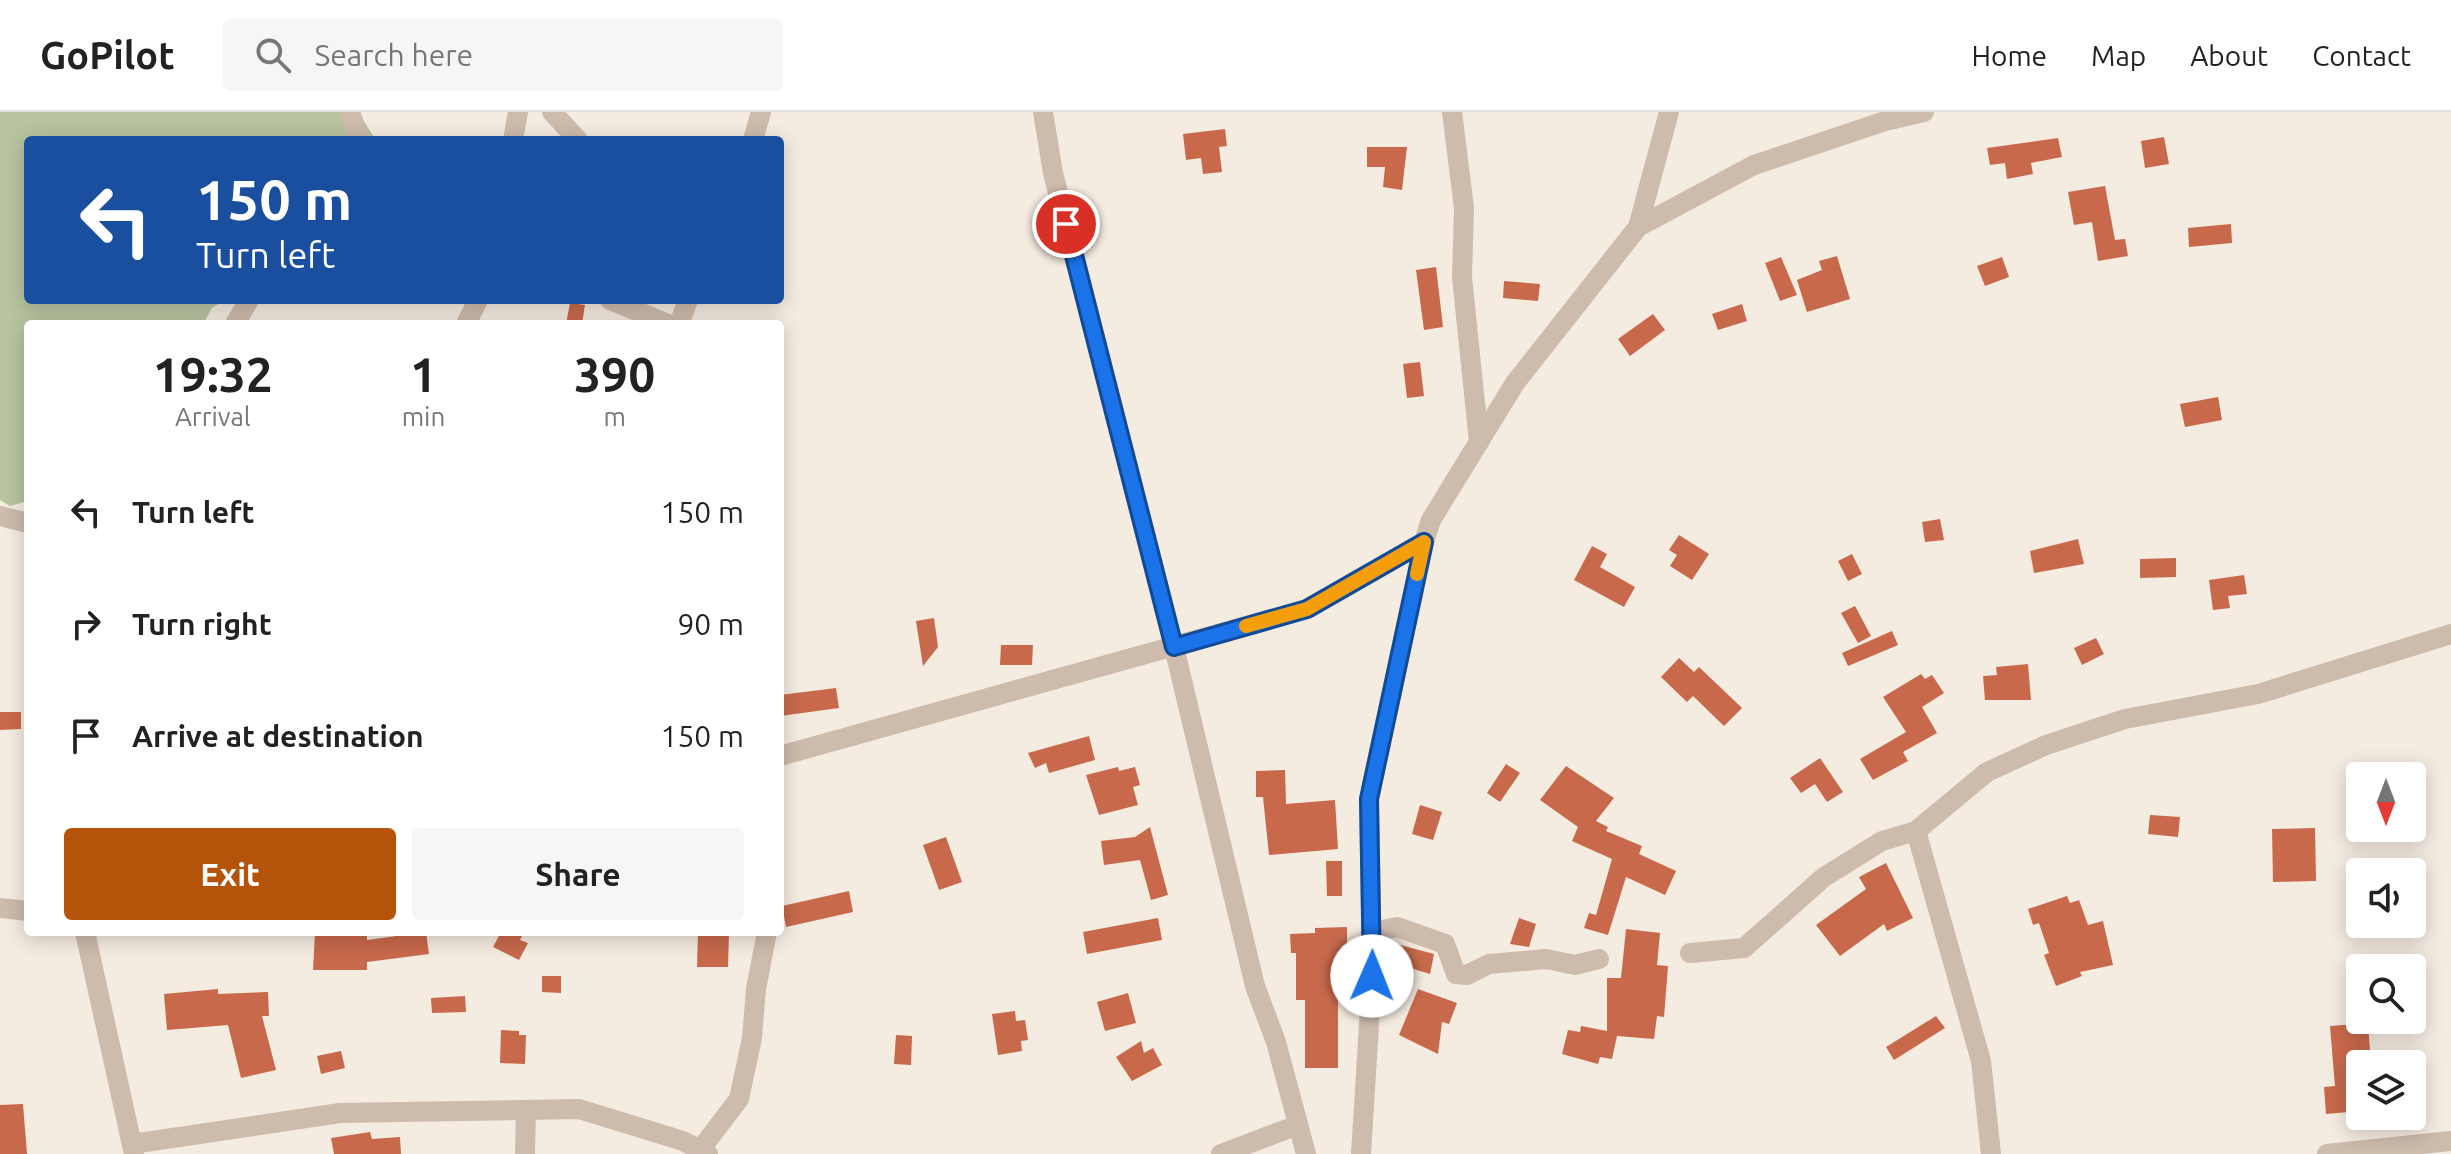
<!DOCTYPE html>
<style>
body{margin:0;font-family:Ubuntu,sans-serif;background:#f6f6f6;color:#222;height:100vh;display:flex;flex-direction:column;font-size:30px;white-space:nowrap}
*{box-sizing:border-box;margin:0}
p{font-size:26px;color:#767676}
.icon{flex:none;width:44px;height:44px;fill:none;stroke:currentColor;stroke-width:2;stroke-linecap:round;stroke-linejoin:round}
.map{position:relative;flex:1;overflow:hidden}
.details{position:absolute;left:24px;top:208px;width:760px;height:616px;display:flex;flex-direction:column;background:#fff;border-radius:8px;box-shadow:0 4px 20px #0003}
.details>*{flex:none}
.banner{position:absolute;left:24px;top:24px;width:760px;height:168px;border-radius:8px;box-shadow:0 4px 20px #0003;background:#1a4fa0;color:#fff;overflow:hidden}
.needle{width:52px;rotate:180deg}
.controls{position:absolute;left:2346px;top:650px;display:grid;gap:16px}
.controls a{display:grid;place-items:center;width:80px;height:80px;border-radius:8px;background:#fff;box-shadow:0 4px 20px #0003;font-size:40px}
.pin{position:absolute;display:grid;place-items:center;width:68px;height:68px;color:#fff;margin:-34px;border:4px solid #fff;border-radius:50%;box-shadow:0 2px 8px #0007}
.me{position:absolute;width:88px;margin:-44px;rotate:1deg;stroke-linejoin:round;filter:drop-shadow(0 0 6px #0008)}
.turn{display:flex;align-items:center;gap:28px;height:168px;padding:0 40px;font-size:36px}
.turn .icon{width:104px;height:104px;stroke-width:2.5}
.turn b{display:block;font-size:56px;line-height:68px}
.eta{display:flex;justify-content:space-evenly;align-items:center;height:136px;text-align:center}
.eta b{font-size:48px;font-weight:700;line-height:56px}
.button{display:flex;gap:16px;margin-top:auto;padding:16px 40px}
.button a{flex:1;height:92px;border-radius:8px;background:#b45309;color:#fff;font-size:32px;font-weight:700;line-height:92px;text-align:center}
.button a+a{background:#f6f6f6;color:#222}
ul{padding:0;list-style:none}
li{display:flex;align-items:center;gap:24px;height:112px;padding:0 40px}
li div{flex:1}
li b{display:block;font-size:30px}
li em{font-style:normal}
header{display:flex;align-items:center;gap:48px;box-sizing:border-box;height:112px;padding:0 40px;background:#fff;border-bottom:2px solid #e0e0e0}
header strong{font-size:38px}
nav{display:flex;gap:44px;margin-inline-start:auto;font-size:28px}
.search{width:560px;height:72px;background:#f6f6f6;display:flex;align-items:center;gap:20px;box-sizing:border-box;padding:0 28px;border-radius:8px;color:#767676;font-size:30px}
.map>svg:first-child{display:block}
</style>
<header>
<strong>GoPilot</strong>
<div class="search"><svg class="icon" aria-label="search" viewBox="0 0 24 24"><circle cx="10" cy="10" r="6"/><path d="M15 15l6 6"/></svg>Search here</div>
<nav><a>Home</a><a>Map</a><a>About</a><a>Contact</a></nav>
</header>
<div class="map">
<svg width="2451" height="1042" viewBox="0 0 2451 1042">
<rect width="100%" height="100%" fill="#f4ebe1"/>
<path fill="#b8c4a0" d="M0,0h358l18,28h-348v160h196l-12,8 -9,16h-175v177l-18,5 -10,-6z"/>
<g fill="#c8694b">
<path d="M1225,17l2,17 -8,1 3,25 -19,2 -2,-16 -15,2 -3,-26z"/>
<path d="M2164,25l5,27 -24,4 -4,-27z"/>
<path d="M2058,26l4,19 -31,6 2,11 -26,5 -2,-16 -15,2 -3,-17z"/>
<path d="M1367,35h40l-5,43 -19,-3 2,-20h-18z"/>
<path d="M2105,74l10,54 10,-1 3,17 -30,5 -6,-39 -18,3 -6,-33z"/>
<path d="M2231,112l1,19 -43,4 -1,-19z"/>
<path d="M1837,144l13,43 -43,13 -10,-32 25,-10 -3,-9z"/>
<path d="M1781,145l16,38 -17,6 -15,-38z"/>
<path d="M2002,145l7,20 -24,9 -8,-20z"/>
<path d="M1436,155l7,60 -19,3 -8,-60z"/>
<path d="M1504,169l36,3 -2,17 -35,-3z"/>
<path d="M570,191l15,2 -3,19h-16z"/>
<path d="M1742,192l5,17 -29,9 -6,-16z"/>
<path d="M1653,202l12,16 -35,26 -12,-17z"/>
<path d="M1420,250l4,34 -17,2 -4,-34z"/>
<path d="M2218,285l4,23 -37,7 -5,-23z"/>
<path d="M1940,407l4,21 -19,2 -3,-20z"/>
<path d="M1679,423l30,19 -17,26 -22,-14 7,-11 -8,-5z"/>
<path d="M2078,427l6,25 -50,9 -4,-22z"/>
<path d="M1592,434l15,8 -7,13 35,20 -11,20 -50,-27z"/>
<path d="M1852,442l10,20 -14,7 -10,-20z"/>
<path d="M2176,446v19l-36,1v-19z"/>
<path d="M2244,463l3,19 -19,2 2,12 -17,2 -4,-30z"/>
<path d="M1855,494l16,30 -13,7 -17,-30z"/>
<path d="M934,506l4,29 -15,19 -7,-45z"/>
<path d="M1892,519l6,14 -50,21 -6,-13z"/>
<path d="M2096,526l8,16 -22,11 -8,-17z"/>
<path d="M1001,533h32l-1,20h-32z"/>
<path d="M1679,546l15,14 5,-5 43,41 -18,18 -31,-30 -6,6 -26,-25z"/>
<path d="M2028,552l3,36h-46l-2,-24 14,-1 -1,-8z"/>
<path d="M1921,562l4,5 7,-4 12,18 -22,14 15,26 -34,19 5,9 -35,19 -13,-21 46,-27 -23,-35z"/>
<path d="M836,576l3,20 -59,8v-21z"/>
<path d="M0,600h21v17l-21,1z"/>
<path d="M1089,624l6,24 -46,13 -3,-10 -11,5 -7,-15z"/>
<path d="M1820,646l23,34 -16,10 -12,-18 -14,9 -11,-15z"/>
<path d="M1506,652l14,9 -20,29 -13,-9z"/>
<path d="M1566,654l48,32 -18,23 12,6 -2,4 36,15 -3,8 37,17 -11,24 -39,-18 -18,58 -24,-7 5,-15 7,2 16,-56 -40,-18 6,-14 -38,-27z"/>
<path d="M1118,655l1,4 16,-4 5,18 -7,2 5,18 -39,10 -13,-40z"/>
<path d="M1285,658l1,34 49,-4 3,49 -69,6 -6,-58h-7v-26z"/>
<path d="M1420,693l22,7 -9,28 -21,-6z"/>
<path d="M2150,703l30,2 -2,20 -30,-3z"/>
<path d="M1150,715l18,68 -17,5 -11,-40 -36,5 -3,-24 34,-4z"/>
<path d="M2315,716l1,53 -43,1 -1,-53z"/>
<path d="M946,725l16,45 -23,8 -16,-45z"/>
<path d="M1326,749h16v35h-15z"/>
<path d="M1886,751l27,55 -26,13 -3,-7 -44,32 -24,-31 50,-36 -7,-12z"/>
<path d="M849,779l4,21 -67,15 -4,-21z"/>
<path d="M2067,784l3,7 9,-3 9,25 15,-4 10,44 -33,7 2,4 -26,10 -12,-31 5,-2 -10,-30 -6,2 -5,-16z"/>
<path d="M1158,806l4,22 -75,14 -4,-22z"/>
<path d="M1519,806l17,6 -7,23 -19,-3z"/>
<path d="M1347,815v38l4,1 -6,28 -7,-2v76h-33v-68h-9v-47h-5l-1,-19 25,-1v-5z"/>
<path d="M1626,817l34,4 -3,32 11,1 -4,51 -7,-1 -3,23 -37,-3 -5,23 -12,-2 -2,7 -36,-10 6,-24 12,2 1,-6 26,5v-53h14z"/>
<path d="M315,820h52v8l59,-8 3,22 -62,8v8h-54z"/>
<path d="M501,820h23l-4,8 8,3 -9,17 -26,-13z"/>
<path d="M698,820h31l-1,35h-31z"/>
<path d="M1389,830l45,12 -4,20 -45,-14 -1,-17z"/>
<path d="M542,864h19v17l-19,-1z"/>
<path d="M218,877v5l50,-2 1,24h-7l14,54 -35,8 -13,-53 -61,5 -3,-36z"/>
<path d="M1418,877l39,14 -8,21 -7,-2 -4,32 -39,-19z"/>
<path d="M1128,881l8,30 -31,8 -8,-29z"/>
<path d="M465,884l1,16 -34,1 -1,-15z"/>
<path d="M1015,899l1,10 9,-1 3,20 -7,1 1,10 -24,4 -6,-41z"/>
<path d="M1936,904l9,12 -51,32 -8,-13z"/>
<path d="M2368,911l3,41h-11v47l-34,3 -2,-27 11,-1 -5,-60z"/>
<path d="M501,918l18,1v4h7l-1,29 -25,-1z"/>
<path d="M896,923l16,1 -1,29 -17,-1z"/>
<path d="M1141,929l3,12 9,-5 9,17 -30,16 -16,-24z"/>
<path d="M341,939l4,17 -24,6 -4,-18z"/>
<path d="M23,992l4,50h-27v-49z"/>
<path d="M370,1020l2,7 28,-2 1,17h-67l-3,-16z"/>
</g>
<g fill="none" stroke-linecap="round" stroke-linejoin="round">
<g stroke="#cdbbac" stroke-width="20">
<path d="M350,0l10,28"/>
<path d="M552,0l26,28"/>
<path d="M1452,0l12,96 -2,69 17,165"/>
<path d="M513,28l5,-28"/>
<path d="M753,28l8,-28"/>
<path d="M1638,115l116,-62 131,-44 39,-9"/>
<path d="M610,188l58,24"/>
<path d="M235,212l14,-24"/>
<path d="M466,212l12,-24"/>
<path d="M679,212l9,-24"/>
<path d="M0,404l28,7"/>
<path d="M780,644l527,-147 117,-67"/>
<path d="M1916,719l65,230 10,93"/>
<path d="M0,796l28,3"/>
<path d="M85,820l49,222"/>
<path d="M1373,820l24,-5 48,17 11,30 11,1 22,-11 57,-5 29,6 24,-6"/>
<path d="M1690,841l54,-5 80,-71 58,-36 34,-10 71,-59 59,-27 79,-26 133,-25 193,-60"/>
<path d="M132,1032l208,-31 239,-4 104,32 25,13"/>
<path d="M700,1038l39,-51 13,-61 4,-49 11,-57"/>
<path d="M525,1042l1,-44"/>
<path d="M1221,1042l77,-29"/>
<path d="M1361,1042l11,-178 -3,-177 55,-257 7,-22 84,-137 123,-156 31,-115"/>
<path d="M2327,1042l124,-13"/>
</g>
<path stroke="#cdbbac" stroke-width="20" d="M1043,0l10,61 121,474 81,339 21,56 30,112"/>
</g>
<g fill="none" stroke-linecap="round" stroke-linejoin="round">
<g stroke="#114b97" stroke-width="20">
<path id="route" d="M1066,112l108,423 133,-38 117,-67 -55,257 3,177"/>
</g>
<use href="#route" stroke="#1a73e8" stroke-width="14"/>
<path stroke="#f59e0b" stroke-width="14" d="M1246,514l61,-17 117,-67 -7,32"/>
</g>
</svg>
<div class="controls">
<a><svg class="needle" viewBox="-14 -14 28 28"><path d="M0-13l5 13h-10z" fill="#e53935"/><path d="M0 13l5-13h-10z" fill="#767676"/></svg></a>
<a><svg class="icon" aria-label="sound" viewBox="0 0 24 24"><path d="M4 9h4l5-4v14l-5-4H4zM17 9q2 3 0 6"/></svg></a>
<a><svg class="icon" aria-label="search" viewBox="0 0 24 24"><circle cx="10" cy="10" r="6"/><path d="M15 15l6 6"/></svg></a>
<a><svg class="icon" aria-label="layers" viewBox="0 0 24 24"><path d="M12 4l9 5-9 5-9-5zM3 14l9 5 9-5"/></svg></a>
</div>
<div class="pin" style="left:1066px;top:112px;background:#d93025"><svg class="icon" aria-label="arrive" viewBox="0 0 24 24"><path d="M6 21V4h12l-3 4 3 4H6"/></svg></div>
<svg class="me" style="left:1372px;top:864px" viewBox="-20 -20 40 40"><circle r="19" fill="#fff"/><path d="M0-13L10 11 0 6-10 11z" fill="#1a73e8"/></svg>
<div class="banner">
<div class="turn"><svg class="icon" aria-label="left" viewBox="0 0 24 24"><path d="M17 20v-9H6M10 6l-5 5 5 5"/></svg><div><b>150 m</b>Turn left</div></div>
</div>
<section class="details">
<div class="eta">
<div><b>19:32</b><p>Arrival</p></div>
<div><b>1</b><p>min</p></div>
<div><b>390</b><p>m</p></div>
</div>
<ul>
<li><svg class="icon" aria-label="left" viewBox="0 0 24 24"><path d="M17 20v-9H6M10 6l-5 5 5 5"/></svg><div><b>Turn left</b></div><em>150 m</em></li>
<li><svg class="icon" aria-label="right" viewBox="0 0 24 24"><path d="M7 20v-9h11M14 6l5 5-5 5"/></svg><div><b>Turn right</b></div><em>90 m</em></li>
<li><svg class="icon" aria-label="arrive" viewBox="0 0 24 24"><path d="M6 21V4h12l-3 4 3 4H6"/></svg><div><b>Arrive at destination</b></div><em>150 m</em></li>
</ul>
<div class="button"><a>Exit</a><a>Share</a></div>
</section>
</div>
